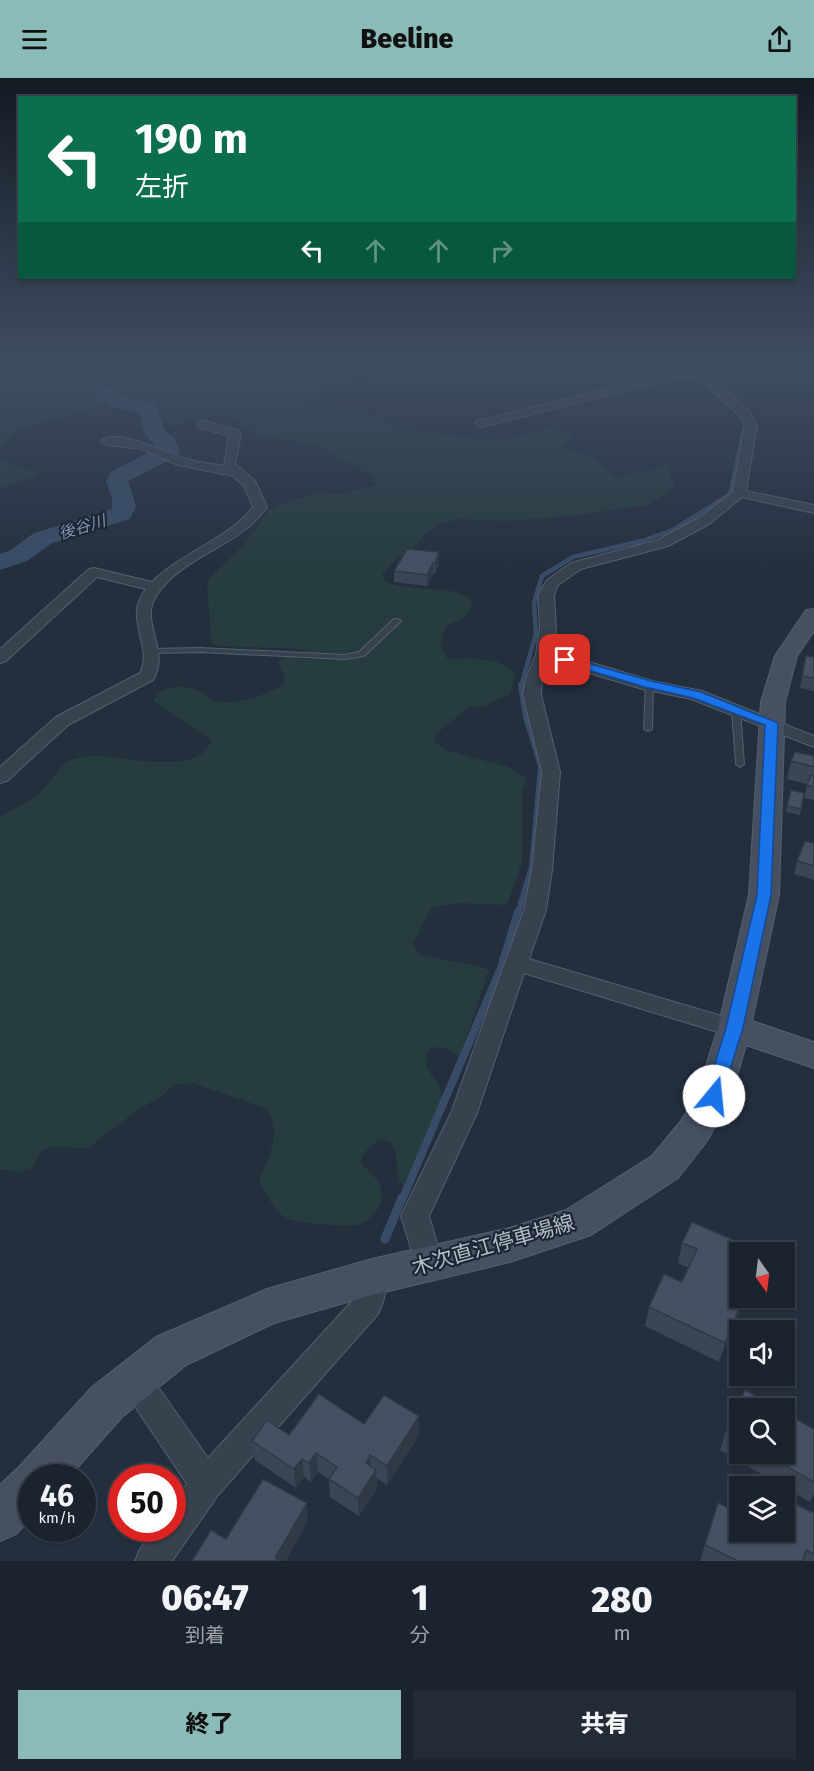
<!DOCTYPE html>
<html lang="ja">
<meta charset="utf-8">
<style>
body{margin:0;font-family:"Fira Sans","Noto Sans JP",sans-serif;background:#242b36;color:#f1f3f6;height:100vh;display:flex;flex-direction:column;font-size:22px;white-space:nowrap}
*{box-sizing:border-box;margin:0}
p{font-size:20px;color:#a0a4aa}
.icon{flex:none;width:33px;height:33px;fill:none;stroke:currentColor;stroke-width:2;stroke-linecap:round;stroke-linejoin:round}
.map{position:relative;height:1483px;overflow:hidden}
.side{display:flex;flex-direction:column;background:#1b232e;flex:1}
.side>*{flex:none}
.guide{position:absolute;left:18px;top:18px;width:778px;height:183px;border-radius:0px;box-shadow:0 2px 4px #0004,0 0 0 2px #39404a;background:#0b6e4f;color:#fff;overflow:hidden}
.needle{width:39px;rotate:166deg}
.controls{position:absolute;left:729px;top:1164px;display:grid;gap:12px}
.controls a{display:grid;place-items:center;width:66px;height:66px;border-radius:0px;background:#1b232e;box-shadow:0 2px 4px #0004,0 0 0 2px #39404a;font-size:30px}
.speed{position:absolute;left:18px;top:1386px;display:flex;gap:12px;font-size:30px;font-weight:700;text-align:center}
.speed>*{display:grid;place-content:center;width:78px;height:78px;border-radius:50%;background:#1b232e;box-shadow:0 2px 4px #0004,0 0 0 2px #39404a;line-height:1}
.speed small{font-size:15px;font-weight:400}
.speed .limit{border:9px solid #d22;background:#fff;color:#111}
.pin{position:absolute;display:grid;place-items:center;width:51px;height:51px;color:#fff;margin:-26px;border-radius:12px;box-shadow:0 3px 9px #0006}
.me{position:absolute;width:66px;margin:-33px;rotate:17deg;stroke-linejoin:round;filter:drop-shadow(0 0 4px #0008)}
.turn{display:flex;align-items:center;gap:21px;height:126px;padding:0 18px;font-size:27px}
.turn .icon{width:78px;height:78px;stroke-width:2.5}
.turn b{display:block;font-size:42px;line-height:51px}
.lanes{display:flex;align-items:center;height:57px;padding:0 18px;background:#0003;justify-content:center;gap:30px;direction:ltr}
.lanes .off{opacity:.35}
.eta{display:flex;justify-content:space-evenly;align-items:center;height:102px;text-align:center}
.eta b{font-size:36px;font-weight:800;line-height:42px}
.primary-button{display:flex;gap:12px;margin-top:auto;padding:12px 18px}
.primary-button a{flex:1;height:69px;border-radius:0px;background:#8bbbb9;color:#111;font-size:24px;font-weight:800;line-height:69px;text-align:center}
.primary-button a+a{background:#242b36;color:#f1f3f6}
header{display:flex;justify-content:space-between;align-items:center;height:78px;padding:0 18px;background:#8bbbb9;color:#111;font-size:27px;font-weight:800}
.map>svg:first-child{display:block}
</style>
<header><svg class="icon" aria-label="menu" viewBox="0 0 24 24"><path d="M4 6h16M4 12h16M4 18h16"/></svg>Beeline<svg class="icon" aria-label="share" viewBox="0 0 24 24"><path d="M12 15V3M7 8l5-5 5 5M5 13v7h14v-7"/></svg></header>
<div class="map">
<svg width="814" height="1483" viewBox="0 0 814 1483">
<rect width="100%" height="100%" fill="#242f3e"/>
<g fill="#263c3f">
<path d="M0,285h421l-76,19 -46,21 74,12 42,16 84,10 53,-13 24,8 -13,10 32,14 20,17 53,-11 6,22 -26,17 -76,11 -64,5 -50,-2 -20,5 -15,12 -10,13 -18,11 -13,15 3,6c25,13 68,1 87,20 -3,17 -10,19 -25,24 -7,14 -9,21 1,34 21,1 54,-4 67,16l-5,20 -13,4 -11,7 -18,2 -32,26 -1,8 10,8 63,17 19,11 -5,13v71l-15,43 -49,-2 -27,5 -18,36 7,11 62,12 7,4 -29,84 -4,1c-7,-8 -15,-10 -25,-8 -16,23 11,28 11,51l-38,85 -5,-1 -3,-29 -5,-11 -12,-3c-10,6 -14,11 -19,22 7,9 21,18 22,30 1,14 -10,27 -22,32 -9,4 -65,-1 -74,-6 -13,-8 -20,-25 -27,-38 11,-27 22,-42 9,-71l-76,-26 -18,2 -11,10 -25,15 -50,38 -36,-1 -10,3 -11,19 -13,3 -18,-3v-352c14,-8 31,-16 43,-28 19,-19 15,-30 47,-33 28,-2 111,23 121,-16l-57,-39 2,-7c16,-10 32,-10 49,0 3,2 4,5 7,6 19,7 58,-5 73,-17l-1,-7 -6,-14c8,-11 19,-3 29,-3l3,-3 -1,-4 -9,-3 -83,-3 -6,-3 -4,-62 40,-40 23,-32 46,-17 21,3 39,-10 -3,-8 -48,-29 -22,-6 -43,-5 -35,-24 -56,13 -17,-25 -48,4 -85,24 -19,20z"/>
<path d="M0,381l41,15 -41,15z"/>
</g>
<g fill="none" stroke-linecap="round" stroke-linejoin="round">
<g stroke="#394c67" stroke-width="4">
<path d="M74,285l17,11 13,19"/>
<path d="M711,428l19,-12 15,-70 -5,-9 -41,-36c3,-9 14,-14 23,-16"/>
</g>
<path stroke="#394c67" stroke-width="4.5" d="M521,608l15,-52 -2,-31 8,-27 31,-19 69,-16 31,-11 40,-25"/>
<path stroke="#394c67" stroke-width="6" d="M518,835l14,-46 9,-101 -15,-49 -5,-32"/>
<path stroke="#394c67" stroke-width="8" d="M402,1122l99,-232 17,-56"/>
<path stroke="#394c67" stroke-width="9" d="M385,1161l17,-41"/>
<path fill="#394c67" fill-rule="evenodd" d="M104,309l7,2 11,8 33,6 11,29 9,7 5,12 -3,5 -49,25 8,25 -6,13 -78,24 -25,18 -27,9v-16l9,-3 25,-18 78,-24v-11l-6,-17 5,-9 46,-24 -12,-14 -6,-22c-17,-3 -34,-3 -45,-19l3,-4z"/>
<g stroke="#565f6c" stroke-width="2">
<g id="lane">
<path d="M394,541h3l4,2 -37,35 -19,3 -145,-7 -50,1 -4,-2 4,-2 50,-1 145,7 14,-3z"/>
<path d="M646,605h6l1,2 -1,44 -4,2 -4,-2z"/>
<path d="M733,630h6l1,2 4,54 -4,3 -4,-3 -4,-54z"/>
</g>
</g>
<g stroke="#565f6c" stroke-width="2">
<g id="street">
<path d="M721,285h16l-18,7 -8,7 38,34 8,13 -11,67 68,14v8l-72,-16 -33,27 -41,22 -87,23 -23,16 -4,10 2,33 -3,23 99,30 50,10 112,45v11l-123,-48 -48,-10 -94,-28 -7,18 -1,16 19,77 -8,98 -6,40 -17,49 213,63 4,6 -4,6 -8,3 -210,-64 -47,140 -48,103 14,49 -4,9 -10,4 -10,-4 -18,-58 50,-103 73,-203 8,-40 10,-98 -19,-77 3,-16 10,-25 4,-26 -2,-33 9,-15 24,-17 87,-23 41,-22 34,-26 12,-68 -5,-9 -39,-35 -28,-1 -192,48 -6,-4 2,-2 196,-48 28,1 10,-8z"/>
<path d="M202,342l37,11 2,3 -6,30 20,17 12,26c-27,40 -85,48 -111,89 -17,26 15,56 -3,84l-85,45 -61,56 -7,2v-16l56,-50 84,-44c14,-28 -18,-54 6,-84l-49,-12 -91,84 -6,2v-14l89,-80 5,-1 58,14c29,-29 79,-45 101,-75l-9,-21 -11,-10 -55,-11 -36,-16 -35,-4 -6,-4c16,-14 68,13 85,18 12,3 25,5 38,7l5,-30 -31,-9v-6z"/>
<path d="M372,1186l10,4c7,14 3,32 -4,46l-160,181 -46,66h-37l5,-12 15,-21h17v-24l15,-20 -63,-94 -4,-10 4,-10 11,-5 11,5 62,88 146,-159 4,-22 4,-9z"/>
</g>
</g>
<g stroke="#565f6c" stroke-width="2">
<path id="secondary" d="M814,531v22l-17,25 -12,46 -6,193 -27,126 62,21v26l-68,-23 -15,51 -24,45 -29,37 -87,57 -81,27 -138,33 -98,28 -88,42 -64,52 -54,61h-36v40l-16,16 -16,7v-56l20,-19 72,-79 64,-50 111,-48 105,-30 138,-31 56,-18 86,-54 29,-35 16,-27 21,-66 31,-133 12,-193 14,-46 31,-46z"/>
</g>
<use href="#lane" fill="#38414e" fill-rule="evenodd"/>
<use href="#street" fill="#38414e" fill-rule="evenodd"/>
<use href="#secondary" fill="#465061" fill-rule="evenodd"/>
</g>
<g fill="#3b4654">
<path d="M439,474v11l-4,11h-2l-6,12 -33,-4v-11z"/>
<path d="M806,578l8,1v34l-14,-3z"/>
<path d="M814,678v44l-10,-2 3,-14 -20,-5 4,-18z"/>
<path d="M791,712l13,3 -4,22 -14,-3z"/>
<path d="M814,765v37l-20,-6 3,-13z"/>
<path d="M692,1144l48,76 -21,64 -74,-36 4,-19 33,-25 7,-14 -11,-5 4,-20z"/>
<path d="M740,1330v46h44l30,-25v65l-4,8 -90,-52 6,-19z"/>
<path d="M419,1338v19l-32,50 -10,-7v11l-18,27 -29,-19 -1,-18 -11,-7 -7,10 -7,-5 -8,11 -41,-28 -3,-19 37,-6z"/>
<path d="M718,1425l22,29h44l30,-19v48h-114z"/>
</g>
<g fill="#303945">
<path d="M439,474v11l-4,11v-11z"/>
<path d="M433,485v11l-6,12v-11z"/>
<path d="M743,1220h2l-26,64 6,-19z"/>
<path d="M419,1338v19l-32,50v-19z"/>
<path d="M316,1375l2,19 -7,10 -2,-19z"/>
<path d="M370,1377l1,19 -5,-11z"/>
<path d="M302,1381l2,18 -8,11 -2,-19z"/>
<path d="M376,1392l1,19 -18,27 -1,-18z"/>
<path d="M307,1425l1,18 -22,40h-11v-3z"/>
</g>
<g fill="#455162" stroke="#303945" stroke-width="1.5">
<path d="M407,471l32,3 -4,11h-2l-6,12 -33,-4z"/>
<path d="M806,578l8,1v21l-12,-2z"/>
<path d="M795,674l19,4v11l-23,-6z"/>
<path d="M811,697l3,1v11l-7,-2z"/>
<path d="M791,712l13,3 -3,16 -14,-3z"/>
<path d="M805,763l9,2v23l-17,-5z"/>
<path d="M692,1144l69,30h-21v46h3l-18,45 -76,-36 15,-33 18,8 15,-33 -15,-6z"/>
<path d="M745,1312l33,18h-38v31l-14,-8z"/>
<path d="M319,1316l45,30 20,-29 35,21 -32,50 -17,-11 -4,8 10,7 -18,28 -29,-19 8,-12 -21,-14 -7,10 -7,-4 -8,10 -42,-28 15,-21 22,15z"/>
<path d="M784,1334l30,17v53l-49,-28h19z"/>
<path d="M263,1401l44,24 -32,55 5,3h-88l19,-31 15,9z"/>
<path d="M784,1421l30,14v41l-8,-4 -3,11h-65l-33,-16 13,-42 22,10v19h44z"/>
</g>
<linearGradient id="sky" x2="0" y2="1"><stop stop-color="#141a22"/><stop offset="0.58" stop-color="#3f4d63"/><stop offset="1" stop-color="#3f4d63" stop-opacity="0"/></linearGradient>
<rect width="814" height="492" fill="url(#sky)"/>
<path fill="#1a73e8" stroke="#114b97" stroke-width="1.5" d="M565,579l86,24 50,11 77,31 -7,172 -28,133 -23,73 -6,2 -6,-2 -3,-5 21,-68 31,-133 8,-170 -72,-27 -48,-11 -84,-25v-4z"/>
<g text-anchor="middle" dominant-baseline="central" stroke-width="4.5" stroke-linejoin="round" paint-order="stroke">
<g font-size="16" font-style="italic" fill="#7c92b1" stroke="#1d2633">
<text transform="translate(82 449) rotate(-17)">後谷川</text>
</g>
<g font-size="21" fill="#b4bcc9" stroke="#1d2633">
<text transform="translate(493 1167) rotate(-16)">木次直江停車場線</text>
</g>
</g>
</svg>
<div class="controls">
<a><svg class="needle" viewBox="-14 -14 28 28"><path d="M0-13l5 13h-10z" fill="#e53935"/><path d="M0 13l5-13h-10z" fill="#a0a4aa"/></svg></a>
<a><svg class="icon" aria-label="sound" viewBox="0 0 24 24"><path d="M4 9h4l5-4v14l-5-4H4zM17 9q2 3 0 6"/></svg></a>
<a><svg class="icon" aria-label="search" viewBox="0 0 24 24"><circle cx="10" cy="10" r="6"/><path d="M15 15l6 6"/></svg></a>
<a><svg class="icon" aria-label="layers" viewBox="0 0 24 24"><path d="M12 4l9 5-9 5-9-5zM3 14l9 5 9-5"/></svg></a>
</div>
<div class="speed"><div>46<small>km/h</small></div><div class="limit">50</div></div>
<div class="pin" style="left:565px;top:582px;background:#d93025"><svg class="icon" aria-label="arrive" viewBox="0 0 24 24"><path d="M6 21V4h12l-3 4 3 4H6"/></svg></div>
<svg class="me" style="left:714px;top:1018px" viewBox="-20 -20 40 40"><circle r="19" fill="#fff"/><path d="M0-13L10 11 0 6-10 11z" fill="#1a73e8"/></svg>
<div class="guide">
<div class="turn"><svg class="icon" aria-label="left" viewBox="0 0 24 24"><path d="M17 20v-9H6M10 6l-5 5 5 5"/></svg><div><b>190 m</b>左折</div></div>
<div class="lanes"><svg class="icon" aria-label="left" viewBox="0 0 24 24"><path d="M17 20v-9H6M10 6l-5 5 5 5"/></svg><svg class="icon off" aria-label="ahead" viewBox="0 0 24 24"><path d="M12 20V5M6 11l6-6 6 6"/></svg><svg class="icon off" aria-label="ahead" viewBox="0 0 24 24"><path d="M12 20V5M6 11l6-6 6 6"/></svg><svg class="icon off" aria-label="right" viewBox="0 0 24 24"><path d="M7 20v-9h11M14 6l5 5-5 5"/></svg></div>
</div>
</div>
<section class="side">
<div class="eta">
<div><b>06:47</b><p>到着</p></div>
<div><b>1</b><p>分</p></div>
<div><b>280</b><p>m</p></div>
</div>
<div class="primary-button"><a>終了</a><a>共有</a></div>
</section>
